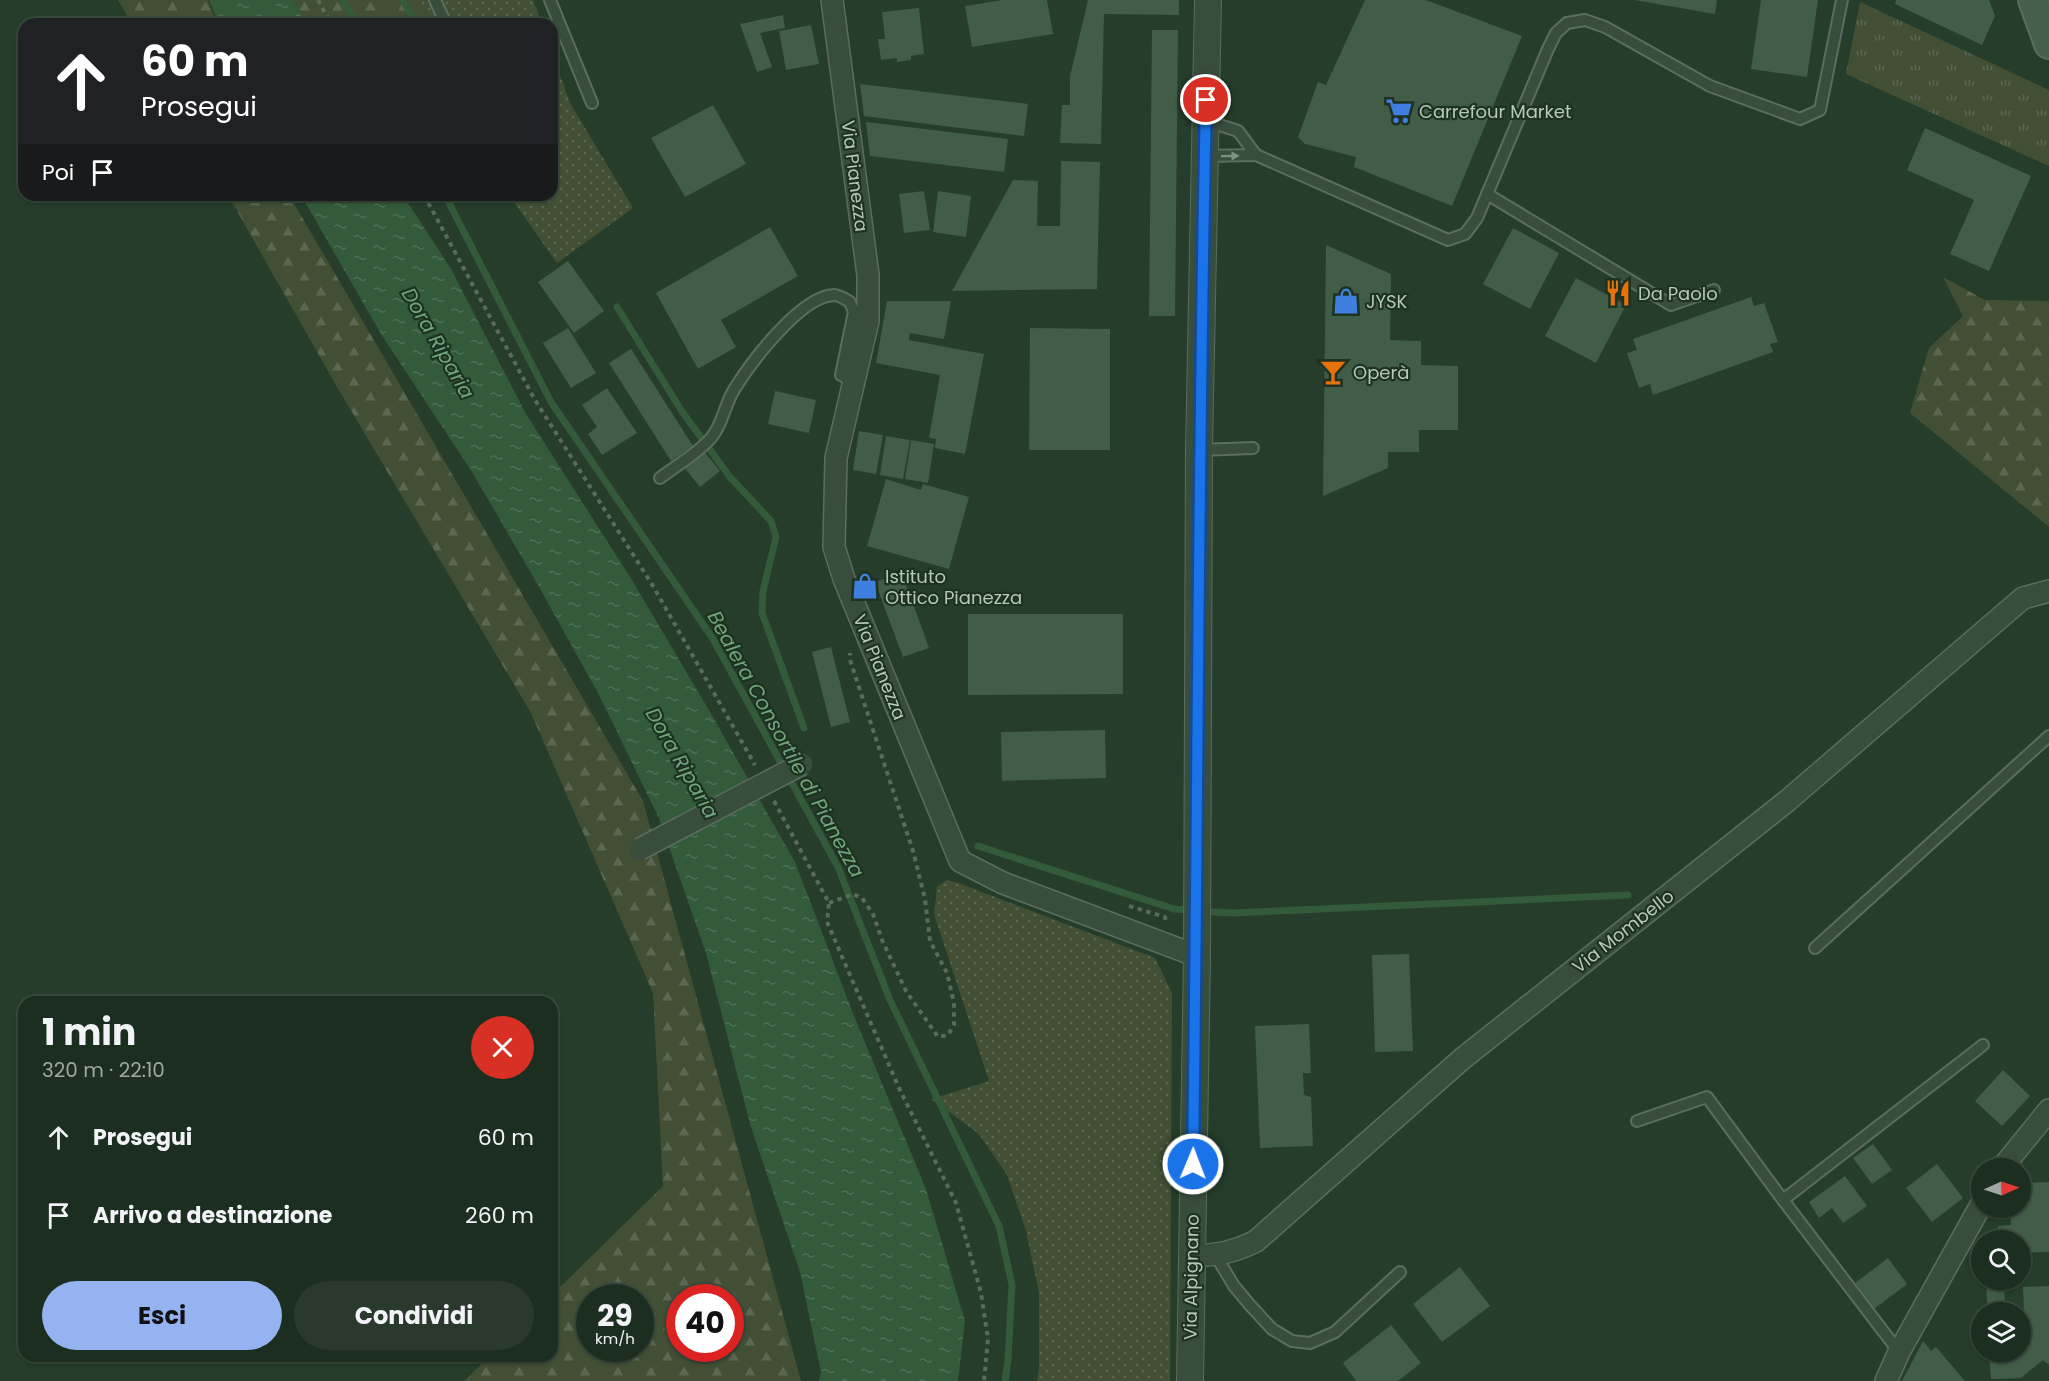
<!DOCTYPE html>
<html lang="it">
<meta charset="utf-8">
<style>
body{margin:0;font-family:Poppins,sans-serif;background:#293a2d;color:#f1f3f6;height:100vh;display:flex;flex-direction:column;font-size:22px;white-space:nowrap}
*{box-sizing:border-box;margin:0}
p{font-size:20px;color:#a0a8a5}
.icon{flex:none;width:33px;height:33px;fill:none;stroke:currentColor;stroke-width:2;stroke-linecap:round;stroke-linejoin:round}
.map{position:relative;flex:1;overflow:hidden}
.sheet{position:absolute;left:18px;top:996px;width:540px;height:366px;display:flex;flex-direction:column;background:#1c2e20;border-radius:18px;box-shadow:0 2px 4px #0004,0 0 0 2px #3a4a3e}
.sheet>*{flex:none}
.hud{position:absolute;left:18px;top:18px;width:540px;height:183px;border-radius:18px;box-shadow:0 2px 4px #0004,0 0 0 2px #3a4a3e;background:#202124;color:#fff;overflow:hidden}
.needle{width:39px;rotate:87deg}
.buttons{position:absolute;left:1971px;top:1158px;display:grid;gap:12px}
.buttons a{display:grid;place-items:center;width:60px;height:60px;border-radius:50%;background:#1c2e20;box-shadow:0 2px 4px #0004,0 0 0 2px #3a4a3e;font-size:30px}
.speed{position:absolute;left:576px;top:1284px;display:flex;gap:12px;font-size:30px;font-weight:700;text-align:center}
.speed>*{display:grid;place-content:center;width:78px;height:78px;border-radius:50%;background:#1c2e20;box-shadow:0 2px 4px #0004,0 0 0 2px #3a4a3e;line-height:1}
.speed small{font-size:15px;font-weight:400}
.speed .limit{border:9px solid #d22;background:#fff;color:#111}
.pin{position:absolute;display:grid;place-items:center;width:51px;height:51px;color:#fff;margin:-26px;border:3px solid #fff;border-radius:50%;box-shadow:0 2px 6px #0007}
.me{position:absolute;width:66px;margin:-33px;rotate:1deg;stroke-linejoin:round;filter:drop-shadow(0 0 4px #0008)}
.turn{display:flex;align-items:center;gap:21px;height:126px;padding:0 24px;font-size:27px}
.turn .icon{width:78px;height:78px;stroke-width:2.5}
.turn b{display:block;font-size:42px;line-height:51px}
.then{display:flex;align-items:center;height:57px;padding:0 24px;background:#0003;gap:12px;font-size:22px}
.round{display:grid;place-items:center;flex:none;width:63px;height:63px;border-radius:32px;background:#293a2d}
.summary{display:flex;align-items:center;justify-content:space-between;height:102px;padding:0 24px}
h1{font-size:36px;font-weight:700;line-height:45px}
.action{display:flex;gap:12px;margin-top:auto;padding:12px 24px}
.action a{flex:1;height:69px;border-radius:36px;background:#95b2f1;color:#111;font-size:24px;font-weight:700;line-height:69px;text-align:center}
.action a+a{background:#293a2d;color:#f1f3f6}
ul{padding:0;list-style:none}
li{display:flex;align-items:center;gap:18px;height:78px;padding:0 24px}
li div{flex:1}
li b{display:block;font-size:22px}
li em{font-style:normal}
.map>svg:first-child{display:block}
</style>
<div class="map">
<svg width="2049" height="1381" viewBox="0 0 2049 1381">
<defs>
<pattern id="grass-tufts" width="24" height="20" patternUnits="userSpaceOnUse" patternTransform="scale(1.5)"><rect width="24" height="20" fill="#424f35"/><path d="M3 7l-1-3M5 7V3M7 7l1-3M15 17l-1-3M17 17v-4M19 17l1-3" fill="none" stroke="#5b6750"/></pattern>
<pattern id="forest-firs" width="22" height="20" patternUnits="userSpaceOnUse" patternTransform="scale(1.5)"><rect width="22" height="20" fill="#424f35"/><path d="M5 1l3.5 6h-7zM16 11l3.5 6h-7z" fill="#5b6750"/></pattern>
<pattern id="park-dots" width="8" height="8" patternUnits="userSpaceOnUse" patternTransform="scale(1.5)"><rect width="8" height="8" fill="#424f35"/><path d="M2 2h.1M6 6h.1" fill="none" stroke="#5b6750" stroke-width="1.8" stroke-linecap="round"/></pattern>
<pattern id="water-ripples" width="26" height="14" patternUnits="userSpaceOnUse" patternTransform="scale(1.5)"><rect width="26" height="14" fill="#335a3b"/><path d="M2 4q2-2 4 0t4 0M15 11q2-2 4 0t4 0" fill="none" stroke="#4e7055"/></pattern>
</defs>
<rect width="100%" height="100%" fill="#253d2a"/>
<path fill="url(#grass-tufts)" d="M1860,2l189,88v76l-203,-92z"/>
<g fill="url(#forest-firs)" fill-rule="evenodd">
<path d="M118,0h90l9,24h-85z"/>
<path d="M294,0h125l11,24h-124z"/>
<path d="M228,195h61l354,606 158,580h-337l26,-25h62v-61l111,-109 -10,-193 -122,-280 -194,-326zM590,1298h50v50h-50zM680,1298h50v50h-50z"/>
<path d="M1943,277l42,23 64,1v226l-139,-114 19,-65 34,-32z"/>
</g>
<g fill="url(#park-dots)">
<path d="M419,0h114l9,24h-112z"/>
<path d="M552,52l18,51 63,105 -76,55 -48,-68h43z"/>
<path d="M947,880l11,3 197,75 17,35 -2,388h-133l2,-13v-75l-13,-62 -19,-56 -28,-41 -48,-35 58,-18 -55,-167 3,-27z"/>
</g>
<g fill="url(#water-ripples)">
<path d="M209,0h85l12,24h-87z"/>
<path d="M301,195h102l48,74 75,145 106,166 81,137 82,145 59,154 72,173 39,132 -7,60h-139l2,-9 -21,-100 -50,-148 -44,-171 -48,-137 -59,-121 -61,-110 -66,-113 -91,-138z"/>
</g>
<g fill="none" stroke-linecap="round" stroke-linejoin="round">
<g stroke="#335a3b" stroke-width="7">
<path d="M343,0l13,24"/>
<path d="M403,0l11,21"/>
<path d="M445,195l106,207 162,237 125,228 52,133 109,226 13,59 -4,75 -3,21"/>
<path d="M617,307l66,106 47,64 41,44 5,16 -13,54 -1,22 42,115"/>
<path d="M978,846l196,63 12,1"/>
<path d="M1213,912l20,1 395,-18"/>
</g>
</g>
<g fill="#415c47">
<path d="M1002,0h45l6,34 -81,13 -7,-41z"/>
<path d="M1088,0h91v15l-75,-1 -3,130 -41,-1 2,-38h8v-29z"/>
<path d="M1365,0h61l96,36 -70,170 -98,-39 2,-10 -51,-13 -7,-7 20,-55 8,3z"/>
<path d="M1634,0h83l-2,14z"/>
<path d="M1761,0h57l-11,77 -56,-8z"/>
<path d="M1896,0h93l6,16 -13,29 -87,-41z"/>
<path d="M919,8l5,46 -13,2v4l-14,2v-4l-16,2 -3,-21h7l-3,-27z"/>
<path d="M783,15l2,13 -25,5 12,34 -15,5 -17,-48z"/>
<path d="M811,25l8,39 -33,6 -7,-39z"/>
<path d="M1152,30h26l-3,286h-26z"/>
<path d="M860,84l168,20 -4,32 -160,-20z"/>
<path d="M713,105l33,59 -61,33 -34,-59z"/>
<path d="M866,122l142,17 -4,33 -134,-16z"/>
<path d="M1925,128l106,48 -42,95 -39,-17 24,-54 -67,-30z"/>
<path d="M1061,161l39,1 -3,127 -145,2 61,-111 25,1 -1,45h23z"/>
<path d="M924,191l6,39 -26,3 -5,-39z"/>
<path d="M938,191l33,5 -5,41 -33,-5z"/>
<path d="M770,227l28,49 -77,44 15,27 -38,22 -42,-76z"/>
<path d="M1513,228l46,25 -29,56 -47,-25z"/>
<path d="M1326,245l65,29 -1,66 31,1v24l37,1v64h-39v22h-31v16l-65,28z"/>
<path d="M568,261l36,50 -30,22 -36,-51z"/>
<path d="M1576,278l50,27 -30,58 -51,-27z"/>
<path d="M1751,297l3,9 10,-3 14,39 -8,2 3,8 -120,43 -3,-11 -11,4 -12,-35 10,-3 -4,-11z"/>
<path d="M887,301h64l-7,38 -34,-6 -1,7 75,14 -19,100 -30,-6 1,-9 -7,-1 11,-63 -64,-12z"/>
<path d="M568,328l28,45 -25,15 -28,-45z"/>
<path d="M1030,328l80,1v121h-81z"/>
<path d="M631,349l62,97 -22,15 -62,-98z"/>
<path d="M607,388l30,45 -35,22 -14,-21 9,-7 -15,-22z"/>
<path d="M775,391l41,9 -7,33 -41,-9z"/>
<path d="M859,431l24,4 -7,39 -23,-4z"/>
<path d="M886,436l24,4 -7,39 -23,-4z"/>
<path d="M911,440l23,4 -6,39 -23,-4z"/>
<path d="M703,450l17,21 -20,16 -17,-21z"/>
<path d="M886,479l35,11 2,-6 46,13 -20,72 -82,-23z"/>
<path d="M902,573l27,75 -26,9 -28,-75z"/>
<path d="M968,614h155v80l-155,1z"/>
<path d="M831,647l19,75 -19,5 -19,-75z"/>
<path d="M1105,730l1,48 -104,3 -1,-49z"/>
<path d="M1409,954l4,97 -38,1 -3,-97z"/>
<path d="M1309,1024l2,49h-8l1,22 7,2 2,49 -53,2 -5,-122z"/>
<path d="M2003,1070l27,26 -28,30 -27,-25z"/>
<path d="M1873,1144l19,26 -20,14 -19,-26z"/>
<path d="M1937,1164l26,34 -31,24 -26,-34z"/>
<path d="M1845,1176l22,30 -24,17 -11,-15 -13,10 -10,-16z"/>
<path d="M2049,1182v70l-29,1v-13h-21l-1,-14 13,-1 -1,-17h10v-9h6v-16z"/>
<path d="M1888,1258l19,26 -33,25 -19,-26z"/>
<path d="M1460,1267l30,39 -48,36 -29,-38z"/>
<path d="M1991,1280h13l1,32h-17l-2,-28z"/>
<path d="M2049,1286v79l-6,-5 -22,18 -30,1 -2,-27h31v-11h5l-2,-54z"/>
<path d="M1391,1325l30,38 -23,18h-42l-13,-18z"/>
<path d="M1923,1341l8,10 5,-4 29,34h-63z"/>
</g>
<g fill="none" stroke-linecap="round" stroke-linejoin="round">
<g stroke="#5a6d5e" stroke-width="14">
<g id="service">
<path d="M435,0l11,24"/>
<path d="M550,0l42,103"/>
<path d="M1207,121l31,10 18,24"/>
<path d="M1205,156l51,-1 192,85 17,-6 12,-16 71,-169 8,-16 11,-10 18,-3 20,7 105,59 90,33 20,-9 22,-110"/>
<path d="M1487,194l184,111 43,-15"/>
<path d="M1199,450l54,-2"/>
<path d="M660,478c17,-13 37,-24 51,-40 12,-14 14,-35 24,-50 17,-27 66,-92 99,-93 5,0 11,4 16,7l4,10 -13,63 13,8"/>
<path d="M1815,948l234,-212"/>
<path d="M1637,1121l70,-24 76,103"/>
<path d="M1216,1256l18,30 15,18 23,25 20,12 18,2 25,-11 65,-60"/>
<path d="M1899,1352l-116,-152 200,-155"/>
</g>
</g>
<g stroke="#5a6d5e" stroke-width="24">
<g id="minor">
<path d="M832,0l36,275v46l-32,137 -2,89 10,32 116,282 43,22 194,73"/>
<path d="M2002,1168l47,-58"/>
<path d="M1191,1256c26,-1 41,-3 65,-15l206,-182 325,-258 236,-203 26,-7"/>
<path d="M1886,1381l13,-29 83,-149"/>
</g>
</g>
<g stroke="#5a6d5e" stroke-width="28">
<path id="tertiary" d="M1190,1381l7,-425 2,-506 9,-450"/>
</g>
<g stroke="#5a6d5e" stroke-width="32">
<path id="secondary" d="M2033,0l16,44"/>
</g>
<g stroke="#5b6b56" stroke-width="4" stroke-dasharray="4.5 4.5" stroke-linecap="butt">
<path d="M318,0l13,24"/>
<path d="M424,195l111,205 118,186 102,179"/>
<path d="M774,801l55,102 -2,19 72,166 57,115 25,90 7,46 -4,42"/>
<path d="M829,903l24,-9 9,4 11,16 9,26 24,51 32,46 10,-2 6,-10v-22l-7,-30 -17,-32 -5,-42 -12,-48 -63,-191v-7"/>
<path d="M1129,906l36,11 1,5"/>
</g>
<use href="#service" stroke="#394d3d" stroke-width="10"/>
<use href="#minor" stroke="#394d3d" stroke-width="21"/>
<use href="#tertiary" stroke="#394d3d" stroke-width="26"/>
<use href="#secondary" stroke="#47604d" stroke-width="28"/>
<g stroke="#5a6d5e" stroke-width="24" stroke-linecap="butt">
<path id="minor-bridge" d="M640,849l162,-85"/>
</g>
<use href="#minor-bridge" stroke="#394d3d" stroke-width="21"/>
</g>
<defs><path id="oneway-solid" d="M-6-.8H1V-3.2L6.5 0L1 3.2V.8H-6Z" transform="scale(1.5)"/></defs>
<use fill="#7d9181" href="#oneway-solid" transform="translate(1230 156) rotate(-1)"/>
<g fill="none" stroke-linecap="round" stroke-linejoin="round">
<g stroke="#114b97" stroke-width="15">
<path id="route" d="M1193,1164c5,-355 5,-709 13,-1064"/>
</g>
<use href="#route" stroke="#1a73e8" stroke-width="10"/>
</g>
<defs>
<g id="supermarket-bare" transform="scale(2.07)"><path d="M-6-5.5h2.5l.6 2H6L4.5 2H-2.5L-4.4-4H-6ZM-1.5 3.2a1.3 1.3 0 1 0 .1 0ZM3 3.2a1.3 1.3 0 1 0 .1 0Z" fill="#3f7fe0" stroke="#1e3222" stroke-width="2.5" paint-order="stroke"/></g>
<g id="restaurant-bare" transform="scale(2.07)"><path d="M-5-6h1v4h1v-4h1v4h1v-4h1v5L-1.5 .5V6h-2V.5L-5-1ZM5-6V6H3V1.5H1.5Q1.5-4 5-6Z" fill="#e8710a" stroke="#1e3222" stroke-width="2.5" paint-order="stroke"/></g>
<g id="shop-bare" transform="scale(2.07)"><path d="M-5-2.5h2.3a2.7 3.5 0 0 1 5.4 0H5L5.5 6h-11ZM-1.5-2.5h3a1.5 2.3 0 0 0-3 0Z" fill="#3f7fe0" stroke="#1e3222" stroke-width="2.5" paint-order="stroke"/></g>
<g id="bar-bare" transform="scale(2.07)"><path d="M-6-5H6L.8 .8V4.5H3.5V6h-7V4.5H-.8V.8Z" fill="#e8710a" stroke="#1e3222" stroke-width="2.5" paint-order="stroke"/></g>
</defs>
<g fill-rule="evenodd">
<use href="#supermarket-bare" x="1399" y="111"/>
<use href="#restaurant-bare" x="1618" y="293"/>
<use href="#shop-bare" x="1346" y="301"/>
<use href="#bar-bare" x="1333" y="372"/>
<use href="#shop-bare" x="865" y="586"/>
</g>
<g text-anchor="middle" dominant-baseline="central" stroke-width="4.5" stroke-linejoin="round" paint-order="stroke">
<g font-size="18" fill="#b5c8b9" stroke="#1e3222" text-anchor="start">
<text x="1419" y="111">Carrefour Market</text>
<text x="1638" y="293">Da Paolo</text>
<text x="1366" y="301">JYSK</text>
<text x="1353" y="372">Operà</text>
<text x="885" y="576">Istituto<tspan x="885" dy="21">Ottico Pianezza</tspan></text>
</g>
<g font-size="18" fill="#b5c8b9" stroke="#1e3222">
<text transform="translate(855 176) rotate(83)">Via Pianezza</text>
<text transform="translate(880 667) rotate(68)">Via Pianezza</text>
<text transform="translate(1623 931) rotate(-38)">Via Mombello</text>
<text transform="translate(1191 1277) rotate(-89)">Via Alpignano</text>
</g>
<g font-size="20" font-style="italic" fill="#70a57a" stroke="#1e3222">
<text transform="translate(438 343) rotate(60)">Dora Riparia</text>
<text transform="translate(786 744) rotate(61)">Bealera Consortile di Pianezza</text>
<text transform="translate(682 763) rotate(60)">Dora Riparia</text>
</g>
</g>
</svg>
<div class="buttons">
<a><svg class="needle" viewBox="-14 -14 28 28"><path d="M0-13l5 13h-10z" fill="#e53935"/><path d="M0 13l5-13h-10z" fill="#a0a8a5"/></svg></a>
<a><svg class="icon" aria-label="search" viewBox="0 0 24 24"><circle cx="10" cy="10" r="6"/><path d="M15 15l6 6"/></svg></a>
<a><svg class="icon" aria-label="layers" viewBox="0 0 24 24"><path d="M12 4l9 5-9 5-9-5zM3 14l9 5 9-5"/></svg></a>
</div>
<div class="speed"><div>29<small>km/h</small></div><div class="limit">40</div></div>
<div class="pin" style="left:1206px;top:100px;background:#d93025"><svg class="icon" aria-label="arrive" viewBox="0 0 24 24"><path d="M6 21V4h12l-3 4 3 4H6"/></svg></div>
<svg class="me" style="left:1193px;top:1164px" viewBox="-20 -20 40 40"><circle r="17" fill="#1a73e8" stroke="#fff" stroke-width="3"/><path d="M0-11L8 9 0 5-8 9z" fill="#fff"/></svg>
<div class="hud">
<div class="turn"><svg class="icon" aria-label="ahead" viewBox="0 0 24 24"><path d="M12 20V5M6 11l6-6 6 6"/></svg><div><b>60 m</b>Prosegui</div></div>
<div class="then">Poi<svg class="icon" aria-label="arrive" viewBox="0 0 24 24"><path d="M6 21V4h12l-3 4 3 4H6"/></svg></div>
</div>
<section class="sheet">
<div class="summary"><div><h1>1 min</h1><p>320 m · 22:10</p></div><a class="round" style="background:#d93025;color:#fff"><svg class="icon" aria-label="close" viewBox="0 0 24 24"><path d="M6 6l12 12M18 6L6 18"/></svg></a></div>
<ul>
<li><svg class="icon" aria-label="ahead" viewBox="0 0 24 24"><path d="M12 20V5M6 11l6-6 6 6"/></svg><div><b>Prosegui</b></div><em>60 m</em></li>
<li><svg class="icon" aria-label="arrive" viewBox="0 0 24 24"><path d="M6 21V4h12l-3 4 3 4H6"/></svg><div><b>Arrivo a destinazione</b></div><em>260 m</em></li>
</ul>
<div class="action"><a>Esci</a><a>Condividi</a></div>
</section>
</div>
